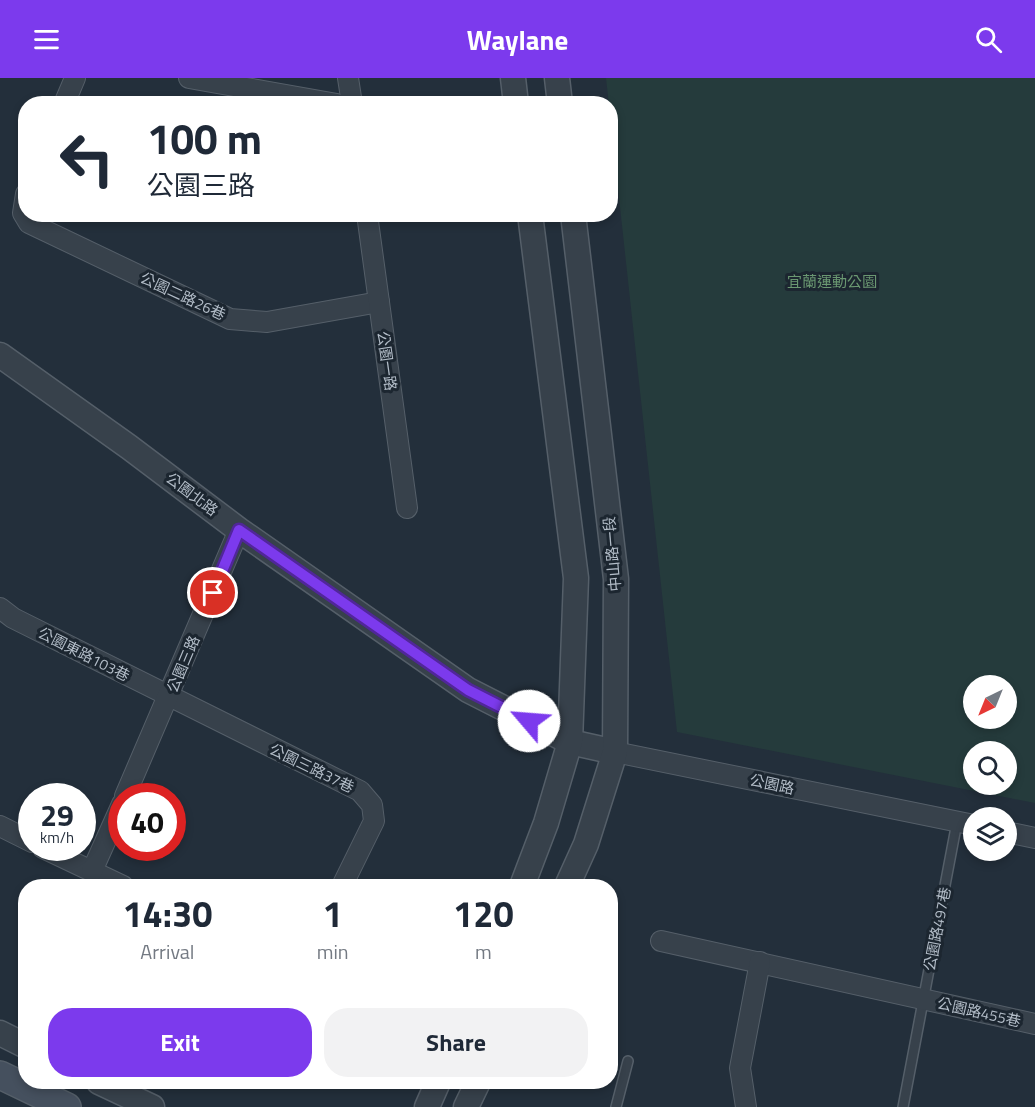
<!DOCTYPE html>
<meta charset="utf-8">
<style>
body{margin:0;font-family:"Titillium Web","Noto Sans TC",sans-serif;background:#f2f2f3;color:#1f2937;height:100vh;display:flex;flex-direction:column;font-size:22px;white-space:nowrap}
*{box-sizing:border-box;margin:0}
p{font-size:20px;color:#747a83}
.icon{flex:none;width:33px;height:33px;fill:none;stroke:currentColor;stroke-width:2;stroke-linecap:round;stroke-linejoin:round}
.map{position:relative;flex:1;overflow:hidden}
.side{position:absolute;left:18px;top:801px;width:600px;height:210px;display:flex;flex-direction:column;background:#fff;border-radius:24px;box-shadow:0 3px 9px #0003}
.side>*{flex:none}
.hud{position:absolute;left:18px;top:18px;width:600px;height:126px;border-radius:24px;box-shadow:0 3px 9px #0003;background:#fff;color:#1f2937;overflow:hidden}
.needle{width:39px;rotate:223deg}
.controls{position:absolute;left:963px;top:597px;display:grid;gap:12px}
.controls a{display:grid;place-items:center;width:54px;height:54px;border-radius:50%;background:#fff;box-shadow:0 3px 9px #0003;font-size:30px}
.speed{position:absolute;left:18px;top:705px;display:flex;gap:12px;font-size:30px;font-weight:700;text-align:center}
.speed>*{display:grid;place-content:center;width:78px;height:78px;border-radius:50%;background:#fff;box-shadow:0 3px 9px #0003;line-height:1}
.speed small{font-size:15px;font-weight:400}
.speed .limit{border:9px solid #d22;background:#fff;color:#111}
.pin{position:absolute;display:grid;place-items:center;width:51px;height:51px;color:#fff;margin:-26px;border:3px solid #fff;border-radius:50%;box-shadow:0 2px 6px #0007}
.me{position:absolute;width:66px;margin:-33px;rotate:297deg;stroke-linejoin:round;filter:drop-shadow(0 0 4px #0008)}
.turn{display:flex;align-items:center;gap:21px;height:126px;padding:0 30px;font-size:27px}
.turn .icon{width:78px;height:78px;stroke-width:2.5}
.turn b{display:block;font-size:42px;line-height:51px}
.eta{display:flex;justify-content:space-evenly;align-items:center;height:102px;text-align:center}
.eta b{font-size:36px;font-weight:700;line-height:42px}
.primary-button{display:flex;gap:12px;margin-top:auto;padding:12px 30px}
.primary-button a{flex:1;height:69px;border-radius:24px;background:#7c3aed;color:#fff;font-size:24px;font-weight:700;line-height:69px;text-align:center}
.primary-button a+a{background:#f2f2f3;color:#1f2937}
header{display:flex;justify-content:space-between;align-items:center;height:78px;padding:0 30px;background:#7c3aed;color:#fff;font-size:27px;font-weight:700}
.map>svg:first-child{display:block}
</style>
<header><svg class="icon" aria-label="menu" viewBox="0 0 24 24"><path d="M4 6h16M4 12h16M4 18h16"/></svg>Waylane<svg class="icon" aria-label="search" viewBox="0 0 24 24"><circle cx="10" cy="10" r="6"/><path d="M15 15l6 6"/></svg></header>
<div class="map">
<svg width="1035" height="1029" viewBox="0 0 1035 1029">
<rect width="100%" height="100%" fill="#232f3b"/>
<path fill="#253b3c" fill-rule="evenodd" d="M606,0h429v725l-358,-71zM974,608h32v32h-32zM974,674h32v32h-32z"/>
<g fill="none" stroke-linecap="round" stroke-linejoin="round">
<g stroke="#555f69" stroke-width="12">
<g id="service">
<path d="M616,1029l12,-46"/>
<path d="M903,1029l54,-285"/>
</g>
</g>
<g stroke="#555f69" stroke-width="22">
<g id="minor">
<path d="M189,0l148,26"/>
<path d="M348,0l4,26"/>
<path d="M64,26l11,-26"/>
<path d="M26,116l-3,19 6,10 201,96 37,3 112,-20"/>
<path d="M367,136l40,294"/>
<path d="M0,530l13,10 347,173 12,14 2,16 -32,65"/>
<path d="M615,674l359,73"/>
<path d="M125,718l114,-266"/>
<path d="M0,748l32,16"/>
<path d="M1006,754l29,6"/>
<path d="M43,770l80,38"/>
<path d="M92,793l30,-67"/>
<path d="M661,863l374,83"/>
<path d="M746,1029l-6,-39 20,-106"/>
</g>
</g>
<g stroke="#555f69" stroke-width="27">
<g id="tertiary">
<path d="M513,0l3,26"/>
<path d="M557,0l3,26"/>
<path d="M0,277l129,92 110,83 229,160 102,52 45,10"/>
<path d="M522,808l24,-63 24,-81 6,-164 -46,-364"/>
<path d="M567,808l19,-42 29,-92 1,-173 -43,-365"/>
<path d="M0,955l26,13"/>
<path d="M99,1004l53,25"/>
<path d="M427,1029l11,-25"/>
<path d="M466,1029l12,-25"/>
</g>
</g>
<g stroke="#555f69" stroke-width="30">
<path id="secondary" d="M0,997l67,32"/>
</g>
<use href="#service" stroke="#37414b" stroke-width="9"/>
<use href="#minor" stroke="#37414b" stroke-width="20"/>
<use href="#tertiary" stroke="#37414b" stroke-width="24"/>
<use href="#secondary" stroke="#45505e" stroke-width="27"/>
</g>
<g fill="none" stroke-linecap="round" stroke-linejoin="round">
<g stroke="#51269a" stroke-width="15">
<path id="route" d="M213,515l26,-63 229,160 61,31"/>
</g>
<use href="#route" stroke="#7c3aed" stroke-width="10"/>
</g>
<g text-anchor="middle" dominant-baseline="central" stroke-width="6" stroke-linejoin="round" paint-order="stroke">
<g font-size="15" fill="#6a9771" stroke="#1c2630">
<text x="832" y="203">宜蘭運動公園</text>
</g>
<g font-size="15" fill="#b2bcc7" stroke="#1c2630">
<text transform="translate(183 218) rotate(25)">公園二路26巷</text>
<text transform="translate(387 283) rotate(82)">公園一路</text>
<text transform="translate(192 416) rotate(37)">公園北路</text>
<text transform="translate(612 476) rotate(-95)">中山路一段</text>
<text transform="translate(84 576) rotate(27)">公園東路103巷</text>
<text transform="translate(183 586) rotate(-67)">公園三路</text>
<text transform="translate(312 690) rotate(26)">公園三路37巷</text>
<text transform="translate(772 706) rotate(12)">公園路</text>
<text transform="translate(937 851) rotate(-79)">公園路497巷</text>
<text transform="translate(979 934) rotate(13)">公園路455巷</text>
</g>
</g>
</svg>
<div class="controls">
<a><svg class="needle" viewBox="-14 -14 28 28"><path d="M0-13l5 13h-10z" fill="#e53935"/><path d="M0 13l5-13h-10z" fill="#747a83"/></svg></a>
<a><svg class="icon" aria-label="search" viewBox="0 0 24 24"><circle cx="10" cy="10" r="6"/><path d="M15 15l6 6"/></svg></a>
<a><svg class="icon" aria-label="layers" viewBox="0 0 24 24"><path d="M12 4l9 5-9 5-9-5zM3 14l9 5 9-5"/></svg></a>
</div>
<div class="speed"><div>29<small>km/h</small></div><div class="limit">40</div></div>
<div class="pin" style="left:213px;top:515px;background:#d93025"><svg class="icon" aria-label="arrive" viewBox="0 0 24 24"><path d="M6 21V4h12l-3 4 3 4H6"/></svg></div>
<svg class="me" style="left:529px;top:643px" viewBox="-20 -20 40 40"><circle r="19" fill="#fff"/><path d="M0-13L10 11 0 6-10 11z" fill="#7c3aed"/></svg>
<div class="hud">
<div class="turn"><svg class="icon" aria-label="left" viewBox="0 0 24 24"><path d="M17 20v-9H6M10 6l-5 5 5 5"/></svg><div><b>100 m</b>公園三路</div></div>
</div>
<section class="side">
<div class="eta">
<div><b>14:30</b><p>Arrival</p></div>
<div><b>1</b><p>min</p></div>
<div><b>120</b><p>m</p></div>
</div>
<div class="primary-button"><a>Exit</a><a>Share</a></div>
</section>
</div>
